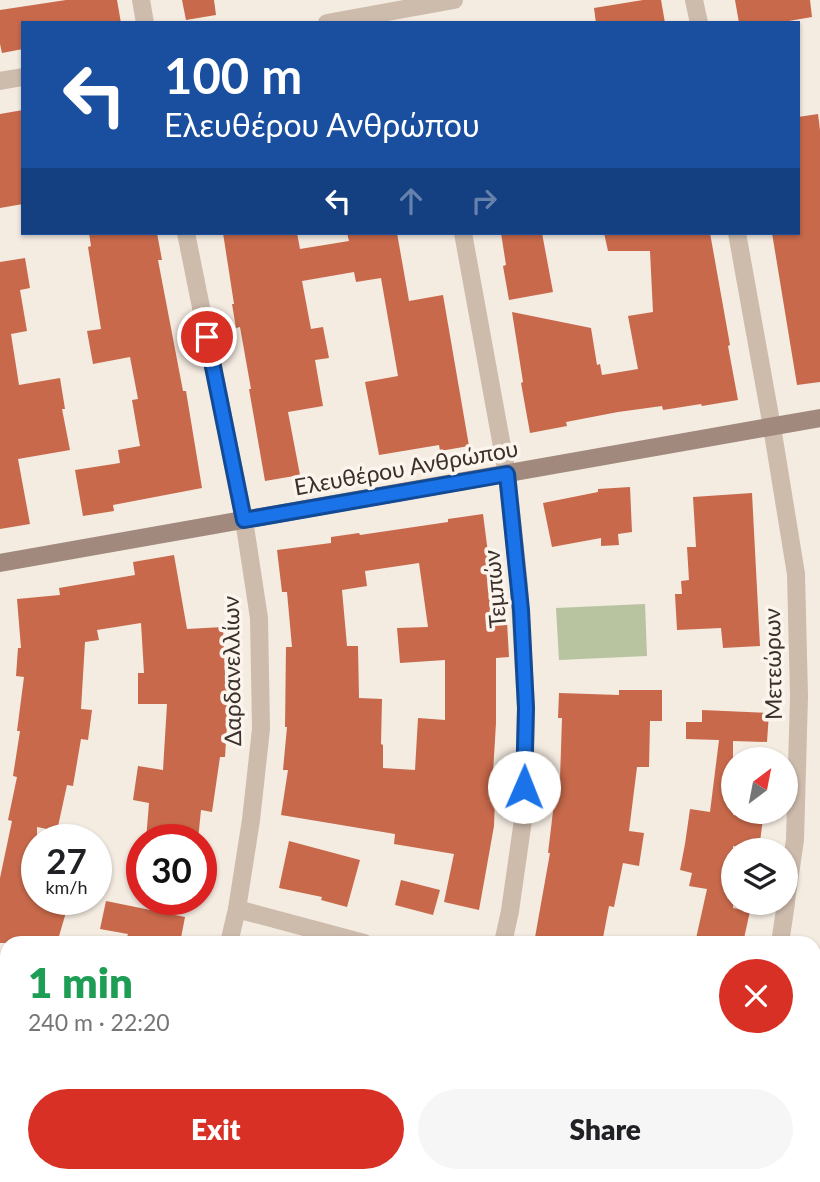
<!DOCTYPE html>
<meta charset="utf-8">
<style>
body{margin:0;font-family:Lato,sans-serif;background:#f6f6f6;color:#202124;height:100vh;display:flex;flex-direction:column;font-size:26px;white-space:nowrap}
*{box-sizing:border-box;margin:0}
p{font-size:23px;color:#757577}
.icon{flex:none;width:38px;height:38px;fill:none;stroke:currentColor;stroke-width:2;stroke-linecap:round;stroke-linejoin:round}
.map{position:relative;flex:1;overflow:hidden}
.details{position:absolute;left:0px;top:936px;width:821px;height:247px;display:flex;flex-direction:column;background:#fff;border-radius:21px 21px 0 0;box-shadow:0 2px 5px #0004}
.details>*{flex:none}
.hud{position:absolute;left:21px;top:21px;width:779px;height:214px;border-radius:0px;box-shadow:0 2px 5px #0004;background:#1a4fa0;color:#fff;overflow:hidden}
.needle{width:46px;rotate:32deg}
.buttons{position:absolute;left:721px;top:747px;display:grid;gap:14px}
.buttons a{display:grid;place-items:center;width:77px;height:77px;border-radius:50%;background:#fff;box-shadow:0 2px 5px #0004;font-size:35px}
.speed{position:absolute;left:21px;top:824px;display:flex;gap:14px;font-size:35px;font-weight:700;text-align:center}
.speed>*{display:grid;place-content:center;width:91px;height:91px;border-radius:50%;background:#fff;box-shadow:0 2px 5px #0004;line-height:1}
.speed small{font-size:18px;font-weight:400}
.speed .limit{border:10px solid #d22;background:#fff;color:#111}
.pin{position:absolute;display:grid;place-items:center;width:60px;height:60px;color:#fff;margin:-30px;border:4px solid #fff;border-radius:50%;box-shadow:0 2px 7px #0007}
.me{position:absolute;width:77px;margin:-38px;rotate:1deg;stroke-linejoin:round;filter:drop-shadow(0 0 5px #0008)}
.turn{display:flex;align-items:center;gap:24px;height:147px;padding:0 28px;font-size:32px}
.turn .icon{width:91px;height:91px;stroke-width:2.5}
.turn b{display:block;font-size:49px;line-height:60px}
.lanes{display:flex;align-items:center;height:66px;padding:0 28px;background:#0003;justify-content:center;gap:35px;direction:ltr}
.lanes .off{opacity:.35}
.round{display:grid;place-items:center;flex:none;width:74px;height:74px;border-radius:37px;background:#f6f6f6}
.overview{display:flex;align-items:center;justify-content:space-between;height:119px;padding:0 28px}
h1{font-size:42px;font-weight:800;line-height:52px;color:#1e9e55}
.primary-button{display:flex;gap:14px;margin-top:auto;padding:14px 28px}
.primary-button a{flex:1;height:80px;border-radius:42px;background:#d93025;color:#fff;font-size:28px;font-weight:800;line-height:80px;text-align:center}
.primary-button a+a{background:#f6f6f6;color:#202124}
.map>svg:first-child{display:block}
</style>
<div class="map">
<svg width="820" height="1182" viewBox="0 0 820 1182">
<rect width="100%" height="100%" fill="#f4ebe1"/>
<path fill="#b8c4a0" d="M645,604l2,52 -88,4 -3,-52z"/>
<g fill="#c8694b" fill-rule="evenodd">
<path d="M66,0h51l4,23h-98v26l-21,4 -2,-9v-34z"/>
<path d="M182,0h32l2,15 -30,5z"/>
<path d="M643,0h18l4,23h-69l-2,-15z"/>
<path d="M735,0h75l2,17 -35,6h-38z"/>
<path d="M23,110v94l-23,4v-94z"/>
<path d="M818,114l2,16v252l-23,3 -25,-152h26v-116z"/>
<path d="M89,233h68l5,27h-4l25,131h3l16,97 -89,17 1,6 -31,5 -8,-46 45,-7 -2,-13 22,-4 -8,-46 6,-1 -8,-42 -37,7 -6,-33 14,-2 -13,-82 3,-1z"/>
<path d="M223,233h74l3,16 49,-8 -2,-8h50l12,68 34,-6 26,151 -29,5 -1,-6 -60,10 -14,-73 33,-6 -17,-98 -25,4 -2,-10 -52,9 9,48 12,-2 6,31 -14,2 8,46 -35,6 12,63 -35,6 -16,-92h2l-11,-62 -4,1 -4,-24h2z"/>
<path d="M501,233h41l11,59 -44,8 -6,-34 3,-1z"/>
<path d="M604,233h106l20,112 -2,1 10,54 -36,6 -1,-2 -38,6 -1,-4 -44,6 -52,10 1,4 -37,7 -9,-50 2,-1 -11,-70 79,16 6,37 3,-1 2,11 36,-6 -10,-53 25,-4 -3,-61h-42z"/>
<path d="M25,258l5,30 -10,2 7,41 -16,3 8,51 41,-7 5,31h-3l8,41 -52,9 12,65 -30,5v-267z"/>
<path d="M630,487l2,45 -14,2 1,11 -18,1v-8l-49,9 -9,-44 55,-11v-3z"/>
<path d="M752,493l8,153 -37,2 -2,-20 -44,2 -2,-36h7l-1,-13 8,-1 -2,-33h9l-3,-50z"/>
<path d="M483,514l14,109 10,-1 2,35 -13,1v65l-3,50h3l-2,53 -15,84 -35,-8 10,-48 -60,-10 1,-10 -114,-19 7,-45h-5l4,-43h-2l1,-80h6l-5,-55h-5l-5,-42 54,-7v-6l28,-4 1,2 88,-13v-3zM419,563l9,64 -31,1 3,35 45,-3v60l-27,-2 -3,52 -32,-2v-23l-2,-1 1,-45 -23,-1 -1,-52h-11l-5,-56 25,-4 -2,-15z"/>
<path d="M174,555l13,74 36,-2 2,47h2v51l-2,32h-5l-8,55 -11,-2 -3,30h-52l3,-37 -16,-3 5,-34 25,4 4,-66h-29v-31h6l-3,-50 -44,7 2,10 -14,2 -4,67 11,1 -4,30 -7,-1 -8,47 -6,-1 -10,46 -20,-4v73h21l11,2 -12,41h-57v-65l12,-57 -4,-1 9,-43 -4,-1 7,-45h-3l7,-54 -8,-1 2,-28h3l-4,-49 43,-4 -1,-7 76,-13 -2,-13z"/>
<path d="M619,690h43v31h-12l-1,46h-12l-8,64 15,2 -5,33 -16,-3 -9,44 -5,-1 -7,37h-68l16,-90h-2l9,-75 3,1 2,-61h-4l1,-25 60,2z"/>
<path d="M702,710l67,3 -2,29 -34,-1v74l30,4 -4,30 -26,-3v62l17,3 -7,32h-48l12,-54 -18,-3 3,-13 -12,-3 5,-26 5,-35 20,3 9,-72 -33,-1v-17h16z"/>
<path d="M289,841l71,19 -13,47 -26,-7 1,-3 -43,-9z"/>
<path d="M401,880l39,10 -7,25 -38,-10z"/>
<path d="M106,901l79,16 -5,26h-55l3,-9 -28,-5z"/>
</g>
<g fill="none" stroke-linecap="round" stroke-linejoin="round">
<g stroke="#cdbbac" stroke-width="18">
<path d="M141,0l4,23"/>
<path d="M694,0l5,23"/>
<path d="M327,23l127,-23"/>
<path d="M0,81l23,-4"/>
<path d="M186,233l58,287 15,98 2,111 -10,91 -14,89 -8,34"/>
<path d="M463,233l44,241 12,111 7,123 -2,105 -14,98 -7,32"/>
<path d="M737,233l35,194 24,147 3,122 -4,144 -9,61"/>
<path d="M237,909l127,34"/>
<path d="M780,943l6,-40"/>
<path d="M814,1065l6,2"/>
<path d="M137,1182l3,-6"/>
<path d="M431,1182l2,-6"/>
<path d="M726,1182l2,-6"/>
</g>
<path stroke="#a18a7d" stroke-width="18" d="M0,563l820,-145"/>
</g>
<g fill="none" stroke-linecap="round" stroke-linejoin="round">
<g stroke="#114b97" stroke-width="18">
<path id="route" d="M207,337l37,183 263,-46 14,136 5,98 -2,79"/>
</g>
<use href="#route" stroke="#1a73e8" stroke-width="12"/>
</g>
<g text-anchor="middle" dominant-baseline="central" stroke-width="7" stroke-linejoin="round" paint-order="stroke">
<g font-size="23" fill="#3b302b" stroke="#fbf5ee">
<text transform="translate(406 467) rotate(-10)">Ελευθέρου Ανθρώπου</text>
<text transform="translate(494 589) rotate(-95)">Τεμπών</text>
<text transform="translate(772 664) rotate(-91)">Μετεώρων</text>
<text transform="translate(231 671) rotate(-91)">Δαρδανελλίων</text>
</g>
</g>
</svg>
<div class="buttons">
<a><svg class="needle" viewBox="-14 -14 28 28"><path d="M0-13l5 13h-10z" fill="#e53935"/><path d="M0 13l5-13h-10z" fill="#757577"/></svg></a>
<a><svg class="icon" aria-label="layers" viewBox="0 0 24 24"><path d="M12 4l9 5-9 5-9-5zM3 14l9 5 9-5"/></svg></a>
</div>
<div class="speed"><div>27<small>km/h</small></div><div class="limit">30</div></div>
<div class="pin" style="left:207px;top:337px;background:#d93025"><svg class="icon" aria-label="arrive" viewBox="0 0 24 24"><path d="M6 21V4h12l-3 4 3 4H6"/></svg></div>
<svg class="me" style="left:524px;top:787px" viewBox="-20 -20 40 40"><circle r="19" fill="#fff"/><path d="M0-13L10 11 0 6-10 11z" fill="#1a73e8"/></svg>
<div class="hud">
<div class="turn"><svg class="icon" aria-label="left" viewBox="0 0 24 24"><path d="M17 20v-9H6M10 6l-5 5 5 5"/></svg><div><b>100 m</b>Ελευθέρου Ανθρώπου</div></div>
<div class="lanes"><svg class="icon" aria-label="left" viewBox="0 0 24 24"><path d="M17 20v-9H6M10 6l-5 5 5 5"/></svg><svg class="icon off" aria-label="ahead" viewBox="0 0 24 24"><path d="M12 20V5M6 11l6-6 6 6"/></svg><svg class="icon off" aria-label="right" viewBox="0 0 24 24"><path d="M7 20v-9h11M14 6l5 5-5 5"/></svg></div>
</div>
<section class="details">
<div class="overview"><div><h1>1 min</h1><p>240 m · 22:20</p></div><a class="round" style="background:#d93025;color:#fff"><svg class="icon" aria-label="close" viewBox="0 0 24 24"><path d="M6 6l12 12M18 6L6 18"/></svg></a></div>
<div class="primary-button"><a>Exit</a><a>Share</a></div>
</section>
</div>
